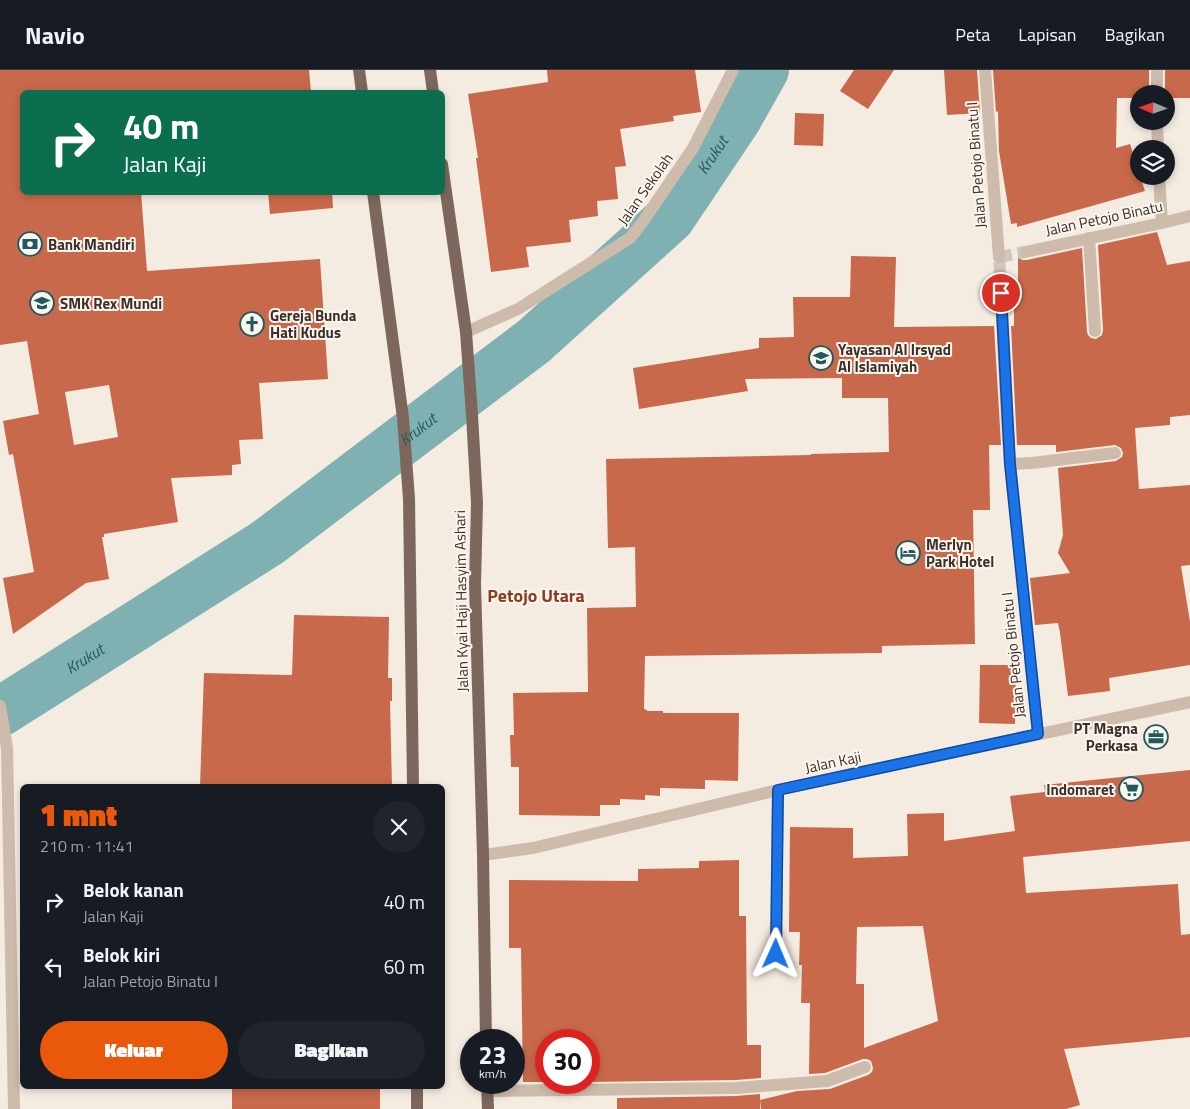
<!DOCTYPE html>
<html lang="id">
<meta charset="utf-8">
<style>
body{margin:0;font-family:"Titillium Web",sans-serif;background:#20242c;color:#f1f3f6;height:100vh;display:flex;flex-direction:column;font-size:19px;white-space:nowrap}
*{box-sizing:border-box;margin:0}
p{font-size:16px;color:#9ea1a6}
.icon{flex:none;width:28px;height:28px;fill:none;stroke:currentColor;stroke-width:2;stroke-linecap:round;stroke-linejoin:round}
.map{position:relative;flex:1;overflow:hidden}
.details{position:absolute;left:20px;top:714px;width:425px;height:305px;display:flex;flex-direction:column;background:#171b24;border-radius:8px;box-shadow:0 2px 8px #0003}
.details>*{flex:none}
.hud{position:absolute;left:20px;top:20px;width:425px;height:105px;border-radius:8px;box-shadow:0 2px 8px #0003;background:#0b6e4f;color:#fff;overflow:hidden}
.needle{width:32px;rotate:272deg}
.fabs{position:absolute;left:1130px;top:15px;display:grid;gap:10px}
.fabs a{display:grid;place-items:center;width:45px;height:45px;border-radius:50%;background:#171b24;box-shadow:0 2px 8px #0003;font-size:25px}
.speed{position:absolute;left:460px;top:959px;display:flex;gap:10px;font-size:25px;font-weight:700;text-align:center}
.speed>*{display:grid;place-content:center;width:65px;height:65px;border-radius:50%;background:#171b24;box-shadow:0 2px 8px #0003;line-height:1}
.speed small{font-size:12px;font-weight:400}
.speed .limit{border:8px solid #d22;background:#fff;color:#111}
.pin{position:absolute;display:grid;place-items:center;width:42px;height:42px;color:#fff;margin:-21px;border:2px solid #fff;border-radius:50%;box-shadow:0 1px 5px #0007}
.me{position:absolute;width:55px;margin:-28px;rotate:1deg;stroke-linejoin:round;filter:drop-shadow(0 0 4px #0008)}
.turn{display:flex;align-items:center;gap:18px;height:105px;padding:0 20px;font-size:22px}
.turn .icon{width:65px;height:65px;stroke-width:2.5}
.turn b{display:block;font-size:35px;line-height:42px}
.round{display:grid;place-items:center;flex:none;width:52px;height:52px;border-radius:26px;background:#20242c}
.summary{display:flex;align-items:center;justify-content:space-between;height:85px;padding:0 20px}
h1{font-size:30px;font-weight:800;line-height:38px;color:#ea580c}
.action{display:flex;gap:10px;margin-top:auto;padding:10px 20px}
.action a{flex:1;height:58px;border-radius:30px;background:#ea580c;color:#fff;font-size:20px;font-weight:800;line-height:58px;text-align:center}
.action a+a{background:#20242c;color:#f1f3f6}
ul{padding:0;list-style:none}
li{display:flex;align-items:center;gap:15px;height:65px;padding:0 20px}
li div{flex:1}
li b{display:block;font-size:19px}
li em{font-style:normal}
header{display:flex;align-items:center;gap:30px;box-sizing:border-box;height:70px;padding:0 25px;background:#171b24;border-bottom:1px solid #363941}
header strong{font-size:24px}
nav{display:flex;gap:28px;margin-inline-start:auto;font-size:18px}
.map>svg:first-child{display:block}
</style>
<header>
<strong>Navio</strong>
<nav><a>Peta</a><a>Lapisan</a><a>Bagikan</a></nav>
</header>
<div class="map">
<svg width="1190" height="1039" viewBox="0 0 1190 1039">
<rect width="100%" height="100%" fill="#f4ebe1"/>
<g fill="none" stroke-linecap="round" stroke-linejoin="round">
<path stroke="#7fb0b2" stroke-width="50" id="s1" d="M0,642l267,-169 267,-202 136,-123 67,-100 27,-48"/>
</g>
<g fill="#c8694b" fill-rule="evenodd">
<path d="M0,0h309l2,22h-289v100h119l6,79 173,-12 8,120 -69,4 4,56 -24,1 2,24 -9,1v10l-61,3 7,44 -74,12v3h-2l7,42 -23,4 -73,51 -10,-56 31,-6 -21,-118 -4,1 -6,-34 36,-7 -12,-73 -27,4zM109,315l9,52 -44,8 -9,-53z"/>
<path d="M547,0h148l6,42 -28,4 1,5 -54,8 6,37 -11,1 3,32 -21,2 1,15 -29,4 2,22 -45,5 3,20 -38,5 -15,-114h2l-10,-64 80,-12z"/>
<path d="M854,0h40l-26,39 -28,-18z"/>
<path d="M944,0h33l3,43 -33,2z"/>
<path d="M993,0h156v24h-10v4h-22l-1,50 14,-4 9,27v5h1l5,15 -128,36v-4l-6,1 -12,-73 -1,-40 -2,1z"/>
<path d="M1165,0h25v28h-24v-4h-1z"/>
<path d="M795,43l29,1 -1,32 -29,-1z"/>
<path d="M268,122h64l1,16 -63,6z"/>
<path d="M1157,162l10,33 23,-4v154l-20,2v8l-35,3 4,61 51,-4v80l-9,1 9,56v43l-81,13 1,13 -42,5 -8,-63 -2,-10 -23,2 -5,-47 40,-5 -12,-20 5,-18 -5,-67 58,-7 6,-4 1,-4 -2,-5 -6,-3 -59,7v-7h-39l-6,-119h3v-32h4v-39l4,5h5l55,-12 5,84 1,3 3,3 5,1 6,-4 1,-5 -5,-85z"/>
<path d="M851,186l45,1 -2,70 100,-1 7,119h-12l1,65h-17l2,134 -93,2v7l-237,3 -1,53 3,1v1h16v2h76l-1,68 -33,-1v9l-45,-1v8l-15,-1v5l-25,-1v6h-20v11l-81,-1v-48h-8l-1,-32h4l-1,-42 75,-1 -1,-84 49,-1 -1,-60 -27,1 -2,-89 205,-4v-1l78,-2 -1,-54h-46v-20l-97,1 3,12 -109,18 -6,-41 126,-20v-10l35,-1 -1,-40h57z"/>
<path d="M294,545l95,2 -1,61h4v23h-2l2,85h-192l4,-113 88,2z"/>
<path d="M980,595h36l-1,59 -36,-1z"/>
<path d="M1190,700v71l-167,16 3,36 152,-9 3,51 9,-1v103l-126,12 16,56 -14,4h-305l-1,-9 37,-9 33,-2 38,-14 4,-3 1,-4 -2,-7 -4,-2h-4l-38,14 -16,1 1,-71h-9l1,-38h-3l1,-33h-11l1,-105 63,1v30l55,-2 -1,-42 37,-1v28l71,-10 -5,-35 35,-4 -1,-7zM923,856l15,95 -74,27v-64h-8l1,-57z"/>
<path d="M739,790v56h7l1,129h14v33l-25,2 -147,2v-42h-43v42h-23l-2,-134h-12v-68l129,1v-12l61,-1v-7z"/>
<rect x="232" y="1016" width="148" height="23"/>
<path d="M760,1024v15h-143v-11l119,-2z"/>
</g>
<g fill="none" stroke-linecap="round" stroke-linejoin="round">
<path stroke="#cfc6bd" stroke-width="12" stroke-dasharray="12 6" stroke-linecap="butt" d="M1000,204l-1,-17 26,-5"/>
<g stroke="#cdbbac" stroke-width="12">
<path d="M985,0l14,187"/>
<path d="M1157,24v-24"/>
<path d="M1157,51l1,28"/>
<path d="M1159,106l3,47"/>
<path d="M1089,168l6,93"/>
<path d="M1025,182l137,-29 28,-7"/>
<path d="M1000,204l7,148 3,42 28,270"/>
<path d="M466,262l52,-23 112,-71 12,-15 51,-75 40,-78"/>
<path d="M1010,394l22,-1 83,-10"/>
<path d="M0,636l7,42 7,361"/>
<path d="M483,785l50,-7 245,-58 412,-88"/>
<path d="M776,884l2,-164"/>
<path d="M487,1021l249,-3 91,-7 38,-14"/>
</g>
<g stroke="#7d675c" stroke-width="12">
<path d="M359,0l3,22"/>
<path d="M430,0l3,22"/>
<path d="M442,94l24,168 6,83 5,88 -2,81 8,271 3,185"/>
<path d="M373,122l30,226 6,81 4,287"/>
<path d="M487,1012l1,27"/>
<path d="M417,1016v23"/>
</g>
</g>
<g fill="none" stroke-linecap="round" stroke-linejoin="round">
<g stroke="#114b97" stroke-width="12">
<path id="route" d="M776,884l2,-164 260,-56 -28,-270 -9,-171"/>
</g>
<use href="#route" stroke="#1a73e8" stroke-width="9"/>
</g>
<defs>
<g id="bank-ring" transform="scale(1.25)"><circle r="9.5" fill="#fbf5ee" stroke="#1f5a5e" stroke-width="1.5"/><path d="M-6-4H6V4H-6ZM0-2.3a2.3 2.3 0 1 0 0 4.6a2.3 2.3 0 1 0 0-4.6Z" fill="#1f5a5e"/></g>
<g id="school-ring" transform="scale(1.25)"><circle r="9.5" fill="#fbf5ee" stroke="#1f5a5e" stroke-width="1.5"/><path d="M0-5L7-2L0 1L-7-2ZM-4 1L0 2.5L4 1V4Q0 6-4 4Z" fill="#1f5a5e"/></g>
<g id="church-ring" transform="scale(1.25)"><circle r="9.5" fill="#fbf5ee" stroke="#1f5a5e" stroke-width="1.5"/><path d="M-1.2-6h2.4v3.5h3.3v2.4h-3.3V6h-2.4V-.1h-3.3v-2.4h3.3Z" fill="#1f5a5e"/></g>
<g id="hotel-ring" transform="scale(1.25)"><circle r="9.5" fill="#fbf5ee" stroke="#1f5a5e" stroke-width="1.5"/><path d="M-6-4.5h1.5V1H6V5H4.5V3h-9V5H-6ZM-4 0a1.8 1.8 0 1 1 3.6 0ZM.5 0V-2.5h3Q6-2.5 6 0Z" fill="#1f5a5e"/></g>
<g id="office-ring" transform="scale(1.25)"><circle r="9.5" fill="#fbf5ee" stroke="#1f5a5e" stroke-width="1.5"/><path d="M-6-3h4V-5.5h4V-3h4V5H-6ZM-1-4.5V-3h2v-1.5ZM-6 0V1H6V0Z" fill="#1f5a5e"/></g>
<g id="supermarket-ring" transform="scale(1.25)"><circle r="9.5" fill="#fbf5ee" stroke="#1f5a5e" stroke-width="1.5"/><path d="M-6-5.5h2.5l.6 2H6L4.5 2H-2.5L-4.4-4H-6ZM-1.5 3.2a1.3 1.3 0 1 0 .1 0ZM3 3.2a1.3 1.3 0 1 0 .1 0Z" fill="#1f5a5e"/></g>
</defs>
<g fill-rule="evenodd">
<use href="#bank-ring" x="30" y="174"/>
<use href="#school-ring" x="42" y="233"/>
<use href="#church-ring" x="252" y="254"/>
<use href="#school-ring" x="821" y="288"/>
<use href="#hotel-ring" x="908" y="483"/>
<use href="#office-ring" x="1156" y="667"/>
<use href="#supermarket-ring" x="1131" y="719"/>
</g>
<g text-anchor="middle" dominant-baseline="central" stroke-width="4" stroke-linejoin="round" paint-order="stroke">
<g font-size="15" fill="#3b302b" stroke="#fbf5ee">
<text transform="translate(976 95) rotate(-94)">Jalan Petojo Binatu I</text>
<text transform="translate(645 119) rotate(-55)">Jalan Sekolah</text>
<text transform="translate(1104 148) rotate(-12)">Jalan Petojo Binatu</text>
<text transform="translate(461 531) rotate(-91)">Jalan Kyai Haji Hasyim Ashari</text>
<text transform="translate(1013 585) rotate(-96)">Jalan Petojo Binatu I</text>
<text transform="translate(833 692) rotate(-12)">Jalan Kaji</text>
</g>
<g font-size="15" font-weight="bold" fill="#3b302b" stroke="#fbf5ee" text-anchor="start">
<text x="48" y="174">Bank Mandiri</text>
<text x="60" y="233">SMK Rex Mundi</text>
<text x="270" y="245">Gereja Bunda<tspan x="270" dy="17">Hati Kudus</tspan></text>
<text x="838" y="279">Yayasan Al Irsyad<tspan x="838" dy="17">Al Islamiyah</tspan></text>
<text x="926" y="474">Merlyn<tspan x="926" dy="17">Park Hotel</tspan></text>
<text x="1138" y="658" text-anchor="end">PT Magna<tspan x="1138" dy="17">Perkasa</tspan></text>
<text x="1114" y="719" text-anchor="end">Indomaret</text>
</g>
<g font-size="16" font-style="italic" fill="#1f5a5e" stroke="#fbf5ee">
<text stroke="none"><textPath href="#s1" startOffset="910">Krukut</textPath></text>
<text stroke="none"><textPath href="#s1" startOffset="505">Krukut</textPath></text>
<text stroke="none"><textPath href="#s1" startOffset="100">Krukut</textPath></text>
</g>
<g font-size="18" font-weight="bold" fill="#8c3b22" stroke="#fbf5ee">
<text x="536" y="525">Petojo Utara</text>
</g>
</g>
</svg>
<div class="fabs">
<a><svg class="needle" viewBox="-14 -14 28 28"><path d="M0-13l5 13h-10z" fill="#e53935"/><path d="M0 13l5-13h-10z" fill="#9ea1a6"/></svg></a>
<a><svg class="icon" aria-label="layers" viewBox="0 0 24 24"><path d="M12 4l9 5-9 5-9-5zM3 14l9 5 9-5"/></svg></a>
</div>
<div class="speed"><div>23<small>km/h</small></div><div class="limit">30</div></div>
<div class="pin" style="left:1001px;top:223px;background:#d93025"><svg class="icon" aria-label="arrive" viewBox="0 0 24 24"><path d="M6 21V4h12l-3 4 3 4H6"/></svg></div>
<svg class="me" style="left:776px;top:884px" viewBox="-20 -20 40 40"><path d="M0-17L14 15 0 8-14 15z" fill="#1a73e8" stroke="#fff" stroke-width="4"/></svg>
<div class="hud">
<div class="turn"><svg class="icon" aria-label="right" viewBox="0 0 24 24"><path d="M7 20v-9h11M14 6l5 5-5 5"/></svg><div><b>40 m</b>Jalan Kaji</div></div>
</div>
<section class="details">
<div class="summary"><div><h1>1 mnt</h1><p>210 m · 11:41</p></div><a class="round"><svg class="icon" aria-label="close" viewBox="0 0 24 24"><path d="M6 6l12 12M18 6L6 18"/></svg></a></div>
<ul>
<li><svg class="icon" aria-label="right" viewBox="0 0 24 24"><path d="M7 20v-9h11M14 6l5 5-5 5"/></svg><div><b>Belok kanan</b><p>Jalan Kaji</p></div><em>40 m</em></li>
<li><svg class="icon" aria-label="left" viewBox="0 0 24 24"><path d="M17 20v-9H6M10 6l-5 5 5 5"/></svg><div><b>Belok kiri</b><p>Jalan Petojo Binatu I</p></div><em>60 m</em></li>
</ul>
<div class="action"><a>Keluar</a><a>Bagikan</a></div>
</section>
</div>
